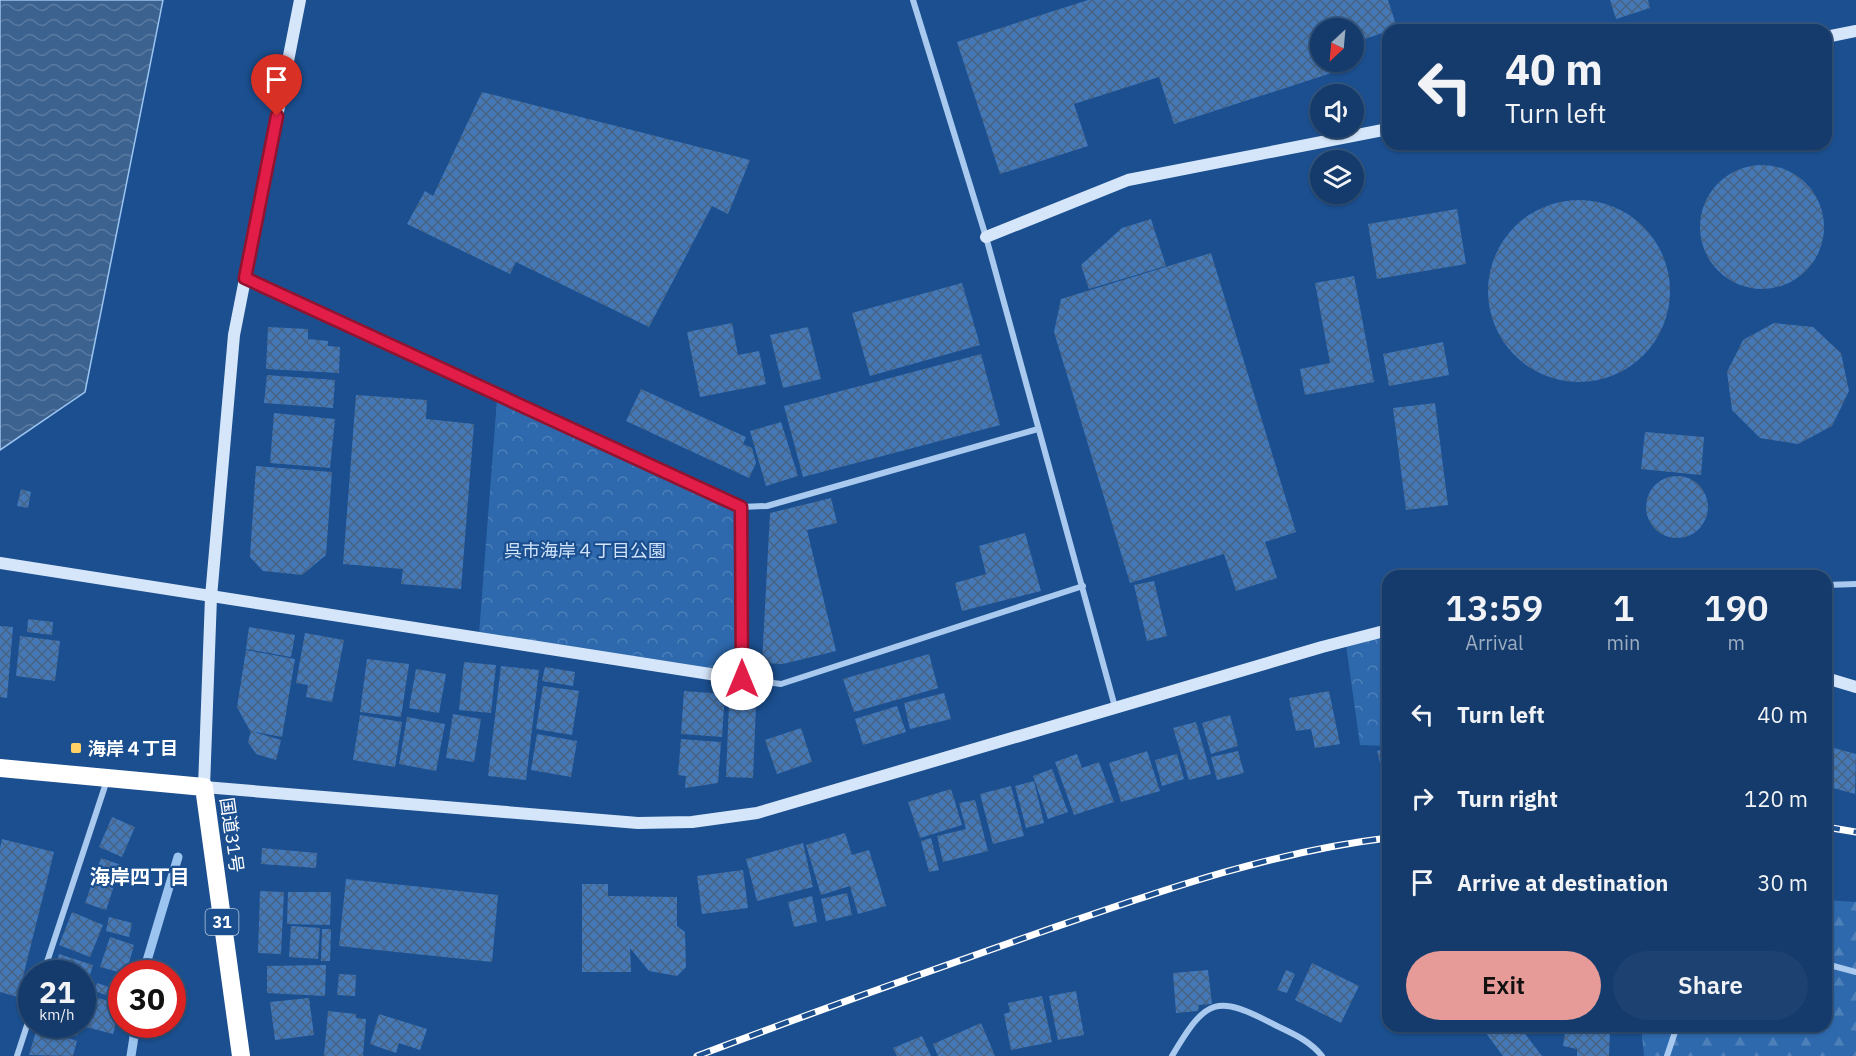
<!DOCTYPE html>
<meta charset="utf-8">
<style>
body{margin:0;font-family:"IBM Plex Sans","Noto Sans JP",sans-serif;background:#1d4271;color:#f1f3f6;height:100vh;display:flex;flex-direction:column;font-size:22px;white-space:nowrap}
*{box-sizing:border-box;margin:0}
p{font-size:20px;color:#9dadc1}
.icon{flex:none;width:33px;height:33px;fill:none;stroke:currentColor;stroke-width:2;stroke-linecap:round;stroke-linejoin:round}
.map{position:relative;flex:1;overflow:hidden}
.sheet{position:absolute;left:1382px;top:570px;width:450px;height:462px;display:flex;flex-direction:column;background:#143b6b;border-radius:18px;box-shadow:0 2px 4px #0004,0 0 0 2px #33557e}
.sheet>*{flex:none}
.top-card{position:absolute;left:1382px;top:24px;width:450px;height:126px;border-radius:18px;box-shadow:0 2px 4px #0004,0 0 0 2px #33557e;background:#143b6b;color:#f1f3f6;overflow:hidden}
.needle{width:39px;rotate:206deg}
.fabs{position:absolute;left:1310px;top:18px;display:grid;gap:12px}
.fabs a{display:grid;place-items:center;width:54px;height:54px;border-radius:50%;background:#143b6b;box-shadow:0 2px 4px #0004,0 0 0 2px #33557e;font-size:30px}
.speed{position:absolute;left:18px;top:960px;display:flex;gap:12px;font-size:30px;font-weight:700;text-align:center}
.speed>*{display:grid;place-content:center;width:78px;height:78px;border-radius:50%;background:#143b6b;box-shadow:0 2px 4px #0004,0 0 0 2px #33557e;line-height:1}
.speed small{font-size:15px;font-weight:400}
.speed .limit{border:9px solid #d22;background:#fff;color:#111}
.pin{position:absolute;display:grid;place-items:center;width:51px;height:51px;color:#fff;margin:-62px -26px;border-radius:50% 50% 50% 0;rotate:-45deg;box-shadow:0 0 6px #0007}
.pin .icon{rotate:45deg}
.me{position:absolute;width:66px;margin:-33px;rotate:0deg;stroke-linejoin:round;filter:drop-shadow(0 0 4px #0008)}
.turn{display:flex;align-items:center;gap:21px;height:126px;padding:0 24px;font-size:27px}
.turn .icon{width:78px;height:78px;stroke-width:2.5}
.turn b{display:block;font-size:42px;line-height:51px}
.eta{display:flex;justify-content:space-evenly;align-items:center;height:102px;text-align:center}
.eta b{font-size:36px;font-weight:600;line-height:42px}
.cta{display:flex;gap:12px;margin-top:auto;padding:12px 24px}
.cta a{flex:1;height:69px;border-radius:36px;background:#e69b98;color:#111;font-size:24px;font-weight:600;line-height:69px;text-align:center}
.cta a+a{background:#1d4271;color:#f1f3f6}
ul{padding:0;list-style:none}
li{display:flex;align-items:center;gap:18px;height:84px;padding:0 24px}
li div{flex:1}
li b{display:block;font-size:22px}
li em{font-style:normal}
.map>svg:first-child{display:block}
</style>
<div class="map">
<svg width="1856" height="1056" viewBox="0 0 1856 1056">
<defs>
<pattern id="forest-firs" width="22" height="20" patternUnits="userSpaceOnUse" patternTransform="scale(1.5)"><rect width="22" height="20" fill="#2e69ad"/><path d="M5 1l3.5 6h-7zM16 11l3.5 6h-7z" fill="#4d80b9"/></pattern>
<pattern id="park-crowns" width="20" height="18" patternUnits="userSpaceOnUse" patternTransform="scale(1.5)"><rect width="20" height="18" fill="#2e69ad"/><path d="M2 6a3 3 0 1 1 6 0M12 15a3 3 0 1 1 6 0" fill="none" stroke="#4d80b9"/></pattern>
<pattern id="water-waves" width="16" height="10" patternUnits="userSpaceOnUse" patternTransform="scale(1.5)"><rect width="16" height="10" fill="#3c6290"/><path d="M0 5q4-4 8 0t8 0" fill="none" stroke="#597aa1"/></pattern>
<pattern id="building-cross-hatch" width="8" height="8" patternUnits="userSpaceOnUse" patternTransform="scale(1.5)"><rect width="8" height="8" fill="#4478b7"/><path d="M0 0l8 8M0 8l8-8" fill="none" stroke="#486282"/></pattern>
</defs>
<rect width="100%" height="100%" fill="#1b4f8f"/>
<path fill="url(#forest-firs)" d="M1826,900l30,2v154h-212l-3,-30h185z"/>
<g fill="url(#park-crowns)">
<path d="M497,399l239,111 2,163 -259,-39z"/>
<path d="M1387,635v111l-27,-1 -14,-100z"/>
</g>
<path fill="url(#water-waves)" stroke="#9cc4f0" stroke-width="1.5" d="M0,0h163l-78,392 -85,58z"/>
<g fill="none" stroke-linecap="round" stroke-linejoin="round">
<g stroke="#9cc4f0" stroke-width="9">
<path d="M143,974l35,-117"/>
<path d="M131,1056l5,-32"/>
</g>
</g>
<g fill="url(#building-cross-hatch)">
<path d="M1088,0h300l9,28 -44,15v-15h-33v34h31l2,4 -179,58 -15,-47 -85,27 14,42 -88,28 -43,-132z"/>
<path d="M1610,0h38l2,8 -34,11z"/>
<path d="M482,92l268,68 -22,54 -16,-8 -63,121 -133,-65 -6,12 -103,-50 18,-33 8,5z"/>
<circle cx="1762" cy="227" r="62"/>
<circle cx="1579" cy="291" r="91"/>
<path d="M1457,209l9,55 -89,15 -9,-55z"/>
<path d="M1151,219l15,47 -77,23 -8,-24 41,-37z"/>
<path d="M1211,253l85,279 -31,10 12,36 -41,13 -12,-37 -94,29 -76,-251 7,-33z"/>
<path d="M1354,276l20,106 -69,13 -5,-26 30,-6 -15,-80z"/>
<path d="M962,283l18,62 -110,31 -18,-63z"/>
<path d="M732,323l6,32 21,-4 7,33 -66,13 -13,-65z"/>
<path d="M1774,323l39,4 28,26 8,38 -17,35 -34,18 -38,-6 -28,-28 -5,-38 16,-32z"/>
<path d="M268,327l40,2v10l20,2v5l12,1 -1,26 -73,-4z"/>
<path d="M808,327l13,52 -38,9 -13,-53z"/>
<path d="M1443,342l6,33 -60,11 -6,-32z"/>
<path d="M981,354l19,71 -197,52 -19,-71z"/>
<path d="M267,375l68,5 -2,28 -69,-5z"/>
<path d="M641,389l105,48 -3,7 9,4 4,15 -7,15 -123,-57z"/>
<path d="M356,395l71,5 -1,19 48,5 -13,165 -60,-5 2,-15 -60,-5z"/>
<path d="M1435,403l13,102 -42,5 -13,-102z"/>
<path d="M274,413l61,6 -5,49 -60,-5z"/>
<path d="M781,422l17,54 -32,10 -16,-55z"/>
<path d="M1645,432l59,5 -3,38 -60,-6z"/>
<path d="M256,466l76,6 -6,83 -24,20 -39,-4 -13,-14z"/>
<circle cx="1677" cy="507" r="31"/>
<path d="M21,489l10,3 -3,16 -11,-2z"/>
<path d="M831,498l6,25 -30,7 29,121 -53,13 -21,-1 8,-150z"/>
<path d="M1025,533l16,58 -79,20 -7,-28 31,-9 -7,-28z"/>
<path d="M1154,581l13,55 -20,5 -13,-56z"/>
<path d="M28,619l25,3 -1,13 -25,-3z"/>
<path d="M0,626l13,1 -6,71 -7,-1z"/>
<path d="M249,627l46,8 -4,22 -45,-8z"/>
<path d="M305,633l39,7 -12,62 -26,-5 2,-12 -12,-2z"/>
<path d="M20,636l40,5 -5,40 -39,-5z"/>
<path d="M246,650l49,9 -13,78 -32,-6 -13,-24z"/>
<path d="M929,654l9,34 -84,24 -11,-33z"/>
<path d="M367,659l42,5 -8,53 -41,-5z"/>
<path d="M464,662l32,3 -5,48 -32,-3z"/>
<path d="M501,666l38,4 -13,110 -38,-4z"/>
<path d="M545,667l30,5 -2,14 -31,-5z"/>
<path d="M416,669l30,5 -7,39 -30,-5z"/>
<path d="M543,686l36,5 -7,44 -36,-6z"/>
<path d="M684,691l41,3 -3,43 -41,-3z"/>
<path d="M1329,691l11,53 -25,4 -4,-19 -15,2 -7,-33z"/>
<path d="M944,693l7,26 -41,10 -6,-26z"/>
<path d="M729,703l27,2 -3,73 -27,-1z"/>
<path d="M897,706l9,26 -43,13 -8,-26z"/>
<path d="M453,714l28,5 -7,43 -28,-4z"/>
<path d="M360,715l42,7 -7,45 -42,-7z"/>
<path d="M1230,715l8,31 -27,8 -9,-31z"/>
<path d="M407,717l38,7 -9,47 -37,-7z"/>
<path d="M1196,722l15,52 -22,6 -16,-52z"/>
<path d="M801,728l11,34 -35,12 -12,-34z"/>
<path d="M251,731l30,9 -5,20 -20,-6 -8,-12z"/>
<path d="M537,734l40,7 -6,36 -40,-7z"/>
<path d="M681,739l40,3 -3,41 -33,5 1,-12 -8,-1z"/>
<path d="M1826,746l30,8 -1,40 -29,-8z"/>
<path d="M1387,748l1,18 -7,1 -4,-16z"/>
<path d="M1147,751l13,40 -39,11 -12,-39z"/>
<path d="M1238,751l6,22 -27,7 -6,-23z"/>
<path d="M1077,754l5,14 17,-6 15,40 -40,13 -19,-53z"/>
<path d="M1177,754l7,25 -22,7 -7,-26z"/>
<path d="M1052,769l16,43 -20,7 -15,-43z"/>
<path d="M1034,781l10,42 -18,5 -11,-42z"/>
<path d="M1011,786l13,50 -31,8 -13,-50z"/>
<path d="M951,789l11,36 -42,13 -12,-36z"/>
<path d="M975,800l13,51 -45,11 -6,-26 29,-7 -7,-26z"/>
<path d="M112,817l23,10 -13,30 -23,-10z"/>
<path d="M845,833l7,22 17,-5 17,56 -28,8 -8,-28 -29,9 -15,-50z"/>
<path d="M931,838l8,32 -10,2 -8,-31z"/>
<path d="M2,839l52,13 -36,145 -18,-5v-144z"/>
<path d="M803,843l10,44 -56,14 -11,-42z"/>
<path d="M262,848l55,5 -1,15 -55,-4z"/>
<path d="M101,858l20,7 -15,45 -21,-7z"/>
<path d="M743,870l5,38 -46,6 -5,-38z"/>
<path d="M346,879l152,16 -6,67 -153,-16z"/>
<path d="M582,884h26v12l69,1v29l8,6 1,35 -9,9 -28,-5 -19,-23 1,24h-49z"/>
<path d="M260,891l24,1 -3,62 -23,-1z"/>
<path d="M288,892h43l-1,33 -43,-1z"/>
<path d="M847,893l5,22 -26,6 -5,-22z"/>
<path d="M812,896l5,26 -23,5 -6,-25z"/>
<path d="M72,912l31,13 -13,32 -31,-12z"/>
<path d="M109,917l23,6 -3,14 -23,-6z"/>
<path d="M291,926l29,2 -2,31 -29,-2z"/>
<path d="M322,929h9l-1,32h-9z"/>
<path d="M110,937l24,8 -8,29 -26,-7z"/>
<path d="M59,954l34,11 -8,26 -3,-1v-16h-29z"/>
<path d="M1312,963l47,23 -18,37 -46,-23z"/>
<path d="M326,965l-1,31 -58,-3v-27z"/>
<path d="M1208,970l4,34 -13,1 -1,6 -22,2 -3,-40z"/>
<path d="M1286,970l9,4 -8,19 -10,-3z"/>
<path d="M339,974l17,1 -1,21 -18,-1z"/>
<path d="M97,983l12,4 -3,8 -12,-4z"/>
<path d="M1076,991l8,44 -26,5 -9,-44z"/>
<path d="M82,994l39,10 -8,30 -31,-8z"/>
<path d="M1042,996l10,46 -41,8 -7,-36 6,-2 -2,-9z"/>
<path d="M309,998l5,37 -39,5 -5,-38z"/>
<path d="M328,1011l28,3v4l10,1 -3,37h-39z"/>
<path d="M379,1014l48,15 -7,21 -21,-7 -3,10 -26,-9z"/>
<path d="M981,1023l14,33h-57l-5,-12z"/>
<path d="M56,1024l23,5 -2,7 -22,-7z"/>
<path d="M1496,1026h23l23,30h-39l-17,-23z"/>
<path d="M1566,1026l44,6 -1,24h-32v-7l-14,-3z"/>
<path d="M37,1028l40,13 -4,15 -44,-1z"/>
<path d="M922,1036l9,20h-34l-4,-8z"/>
</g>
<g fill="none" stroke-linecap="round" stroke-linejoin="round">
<g stroke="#a9c9ee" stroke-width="6">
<path d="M913,0l73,237 129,470"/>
<path d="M245,278l496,229 26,-1 271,-77"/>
<path d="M741,507l1,172 39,5 302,-98"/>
<path d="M1618,576l5,-4 61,4"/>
<path d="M1826,585l30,-1"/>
<path d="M1826,964l30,8"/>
<path d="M43,974l64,-194"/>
<path d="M17,1056l15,-46"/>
<path d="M1172,1056c35,-59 44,-62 105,-30 17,8 33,15 45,30"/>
<path d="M1667,1056l10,-30"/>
</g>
<g stroke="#d6e6fa" stroke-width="12">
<path d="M300,0l-66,335 -23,262 -7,190 434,36 54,-1 65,-9 565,-166 66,-17"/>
<path d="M1826,37l30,-6"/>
<path d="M986,237l142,-57 260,-51"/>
<path d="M0,563l742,116"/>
<path d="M1826,678l30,9"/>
</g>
<path stroke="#fff" stroke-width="18" d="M0,768l204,19 37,269"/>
<g stroke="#fff" stroke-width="7">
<g id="rail">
<path d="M1826,827l30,5"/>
<path d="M697,1056c113,-43 227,-83 341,-123 114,-39 230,-81 350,-95"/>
</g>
</g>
<use href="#rail" stroke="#1b4f8f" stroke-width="4.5" stroke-dasharray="14" stroke-linecap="butt"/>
</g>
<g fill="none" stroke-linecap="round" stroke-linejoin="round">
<g stroke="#92132f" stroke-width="15">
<path id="route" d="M277,116l-32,162 496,229 1,172"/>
</g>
<use href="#route" stroke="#e11d48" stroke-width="10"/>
</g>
<rect fill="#ffd166" stroke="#1b4f8f" stroke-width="2" x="70" y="742" width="12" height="12" rx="3"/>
<g text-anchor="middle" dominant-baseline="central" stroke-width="4.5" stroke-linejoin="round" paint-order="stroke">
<rect fill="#1b4f8f" stroke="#bbcadd" stroke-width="1.5" x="205.5" y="909" width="33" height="26" rx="4.5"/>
<g font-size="16" font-weight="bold" fill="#fff">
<text x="222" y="922">31</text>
</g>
<g font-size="18" fill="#cfe3fa" stroke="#1b4f8f">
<text x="585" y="550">呉市海岸４丁目公園</text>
</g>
<g font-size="18" font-weight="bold" fill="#fff" stroke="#1b4f8f" text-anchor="start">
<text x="88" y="748">海岸４丁目</text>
</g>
<g font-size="18" fill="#fff" stroke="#1b4f8f">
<text transform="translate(232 835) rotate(82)">国道31号</text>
</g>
<g font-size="20" font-weight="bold" fill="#fff" stroke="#1b4f8f">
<text x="140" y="876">海岸四丁目</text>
</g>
</g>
</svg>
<div class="fabs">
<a><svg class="needle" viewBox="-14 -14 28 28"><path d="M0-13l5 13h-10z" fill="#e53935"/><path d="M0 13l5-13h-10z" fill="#9dadc1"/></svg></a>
<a><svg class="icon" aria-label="sound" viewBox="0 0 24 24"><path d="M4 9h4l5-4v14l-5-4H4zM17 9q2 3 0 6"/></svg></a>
<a><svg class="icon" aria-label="layers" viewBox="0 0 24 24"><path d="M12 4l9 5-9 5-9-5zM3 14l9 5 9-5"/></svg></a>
</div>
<div class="speed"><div>21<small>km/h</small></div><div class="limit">30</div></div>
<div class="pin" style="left:277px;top:116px;background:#d93025"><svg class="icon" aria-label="arrive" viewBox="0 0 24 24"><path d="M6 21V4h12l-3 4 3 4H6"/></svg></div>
<svg class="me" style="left:742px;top:679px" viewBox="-20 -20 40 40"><circle r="19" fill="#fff"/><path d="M0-13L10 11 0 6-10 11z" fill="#e11d48"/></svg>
<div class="top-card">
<div class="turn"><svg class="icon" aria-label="left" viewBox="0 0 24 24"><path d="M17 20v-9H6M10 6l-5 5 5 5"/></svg><div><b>40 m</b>Turn left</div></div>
</div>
<section class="sheet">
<div class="eta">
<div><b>13:59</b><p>Arrival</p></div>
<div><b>1</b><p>min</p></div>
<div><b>190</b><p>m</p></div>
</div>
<ul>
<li><svg class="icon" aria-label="left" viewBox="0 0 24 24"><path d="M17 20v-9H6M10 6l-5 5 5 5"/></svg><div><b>Turn left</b></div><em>40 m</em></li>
<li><svg class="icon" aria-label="right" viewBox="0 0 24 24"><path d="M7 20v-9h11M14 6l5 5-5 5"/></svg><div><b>Turn right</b></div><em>120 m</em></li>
<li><svg class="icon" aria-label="arrive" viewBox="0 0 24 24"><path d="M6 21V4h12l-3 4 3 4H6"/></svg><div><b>Arrive at destination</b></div><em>30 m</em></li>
</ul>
<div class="cta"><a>Exit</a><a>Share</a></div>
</section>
</div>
